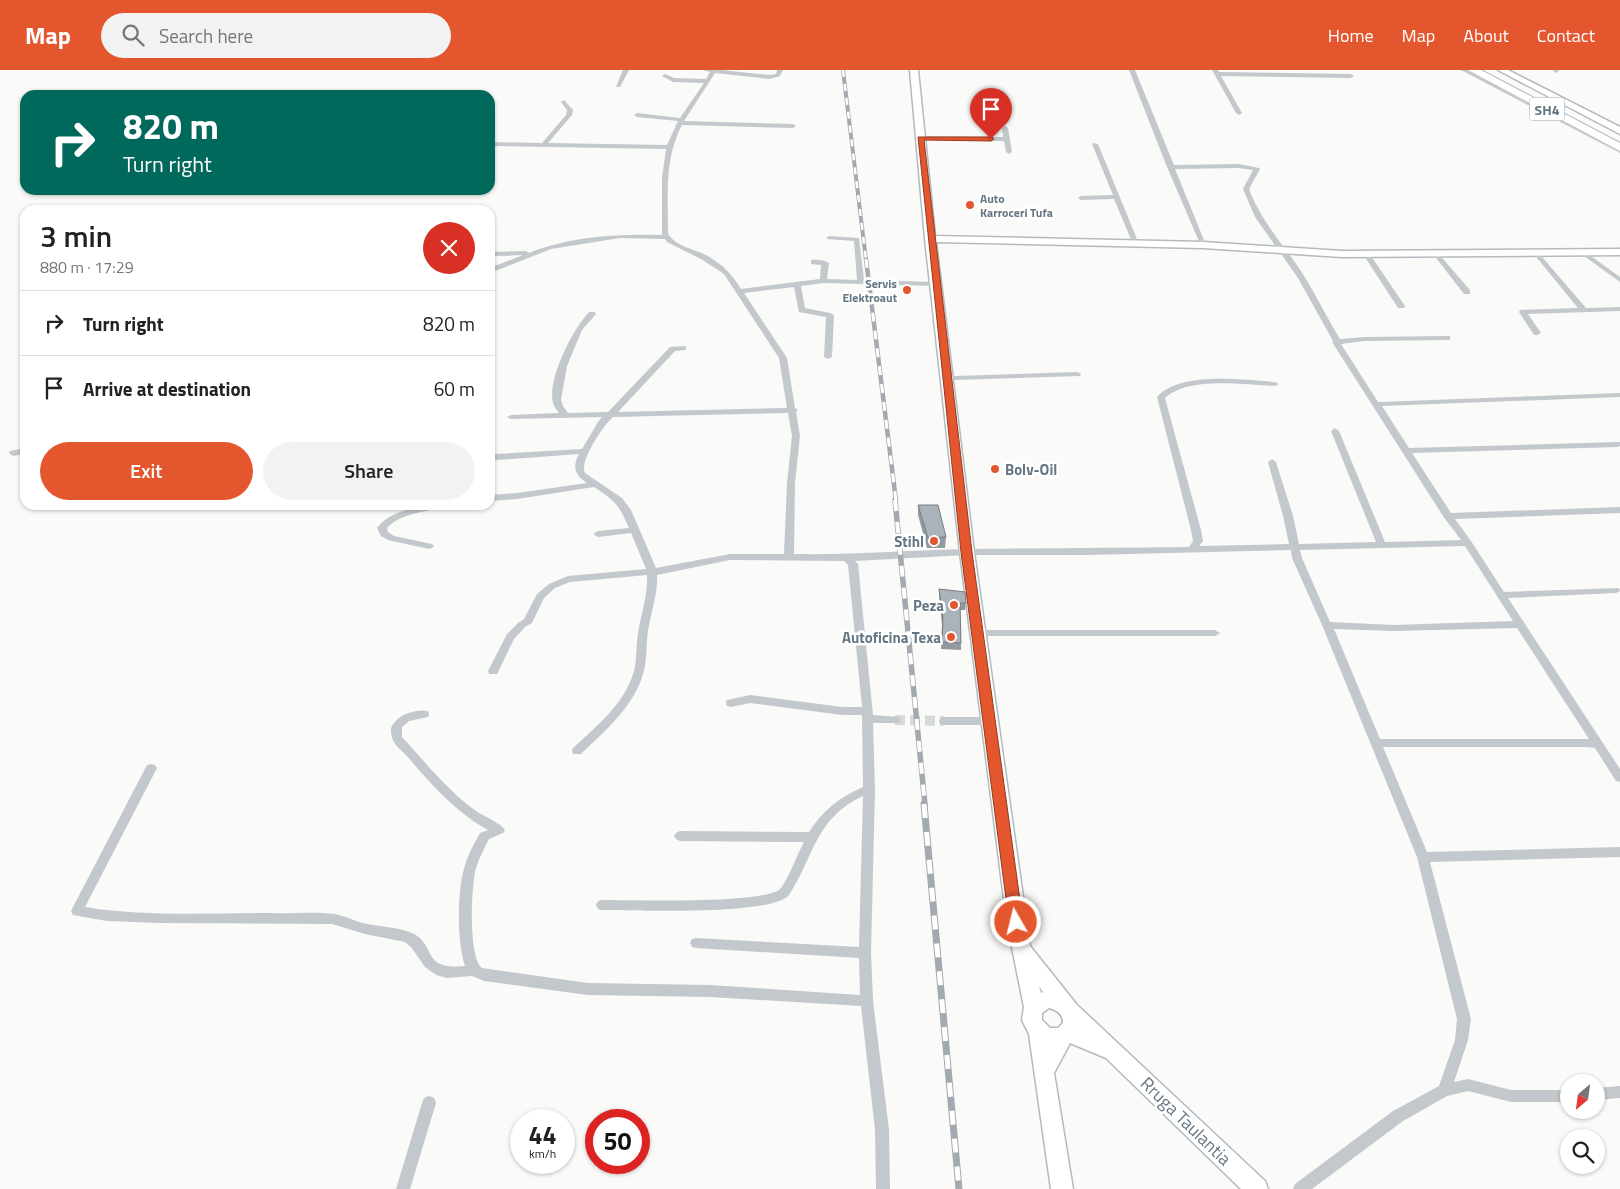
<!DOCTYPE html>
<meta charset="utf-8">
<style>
body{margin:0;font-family:"Titillium Web",sans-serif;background:#f2f2f2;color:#222;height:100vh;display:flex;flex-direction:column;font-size:19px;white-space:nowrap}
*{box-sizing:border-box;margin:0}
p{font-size:16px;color:#767676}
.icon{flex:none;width:28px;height:28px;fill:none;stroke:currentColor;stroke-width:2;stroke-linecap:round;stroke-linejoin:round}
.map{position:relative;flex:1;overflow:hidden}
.side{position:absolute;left:20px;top:135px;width:475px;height:305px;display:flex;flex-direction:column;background:#fff;border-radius:15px;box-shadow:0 1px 4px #0004}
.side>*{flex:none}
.banner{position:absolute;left:20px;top:20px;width:475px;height:105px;border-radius:15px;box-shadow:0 1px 4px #0004;background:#00695c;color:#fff;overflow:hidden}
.needle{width:32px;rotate:209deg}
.buttons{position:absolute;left:1560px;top:1004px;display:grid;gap:10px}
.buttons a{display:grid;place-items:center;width:45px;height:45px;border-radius:50%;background:#fff;box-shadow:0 1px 4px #0004;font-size:25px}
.speed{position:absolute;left:510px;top:1039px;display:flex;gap:10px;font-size:25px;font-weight:700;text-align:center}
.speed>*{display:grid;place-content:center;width:65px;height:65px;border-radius:50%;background:#fff;box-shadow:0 1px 4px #0004;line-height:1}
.speed small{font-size:12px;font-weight:400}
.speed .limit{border:8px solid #d22;background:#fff;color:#111}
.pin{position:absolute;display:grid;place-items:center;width:42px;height:42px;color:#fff;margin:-51px -21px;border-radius:50% 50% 50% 0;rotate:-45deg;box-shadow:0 0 5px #0007}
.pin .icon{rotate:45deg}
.me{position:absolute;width:55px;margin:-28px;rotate:352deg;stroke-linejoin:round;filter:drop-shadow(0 0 4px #0008)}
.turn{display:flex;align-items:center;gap:18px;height:105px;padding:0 20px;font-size:22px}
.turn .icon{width:65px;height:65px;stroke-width:2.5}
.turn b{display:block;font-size:35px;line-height:42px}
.round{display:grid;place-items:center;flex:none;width:52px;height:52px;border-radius:26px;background:#f2f2f2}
.overview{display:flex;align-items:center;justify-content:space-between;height:85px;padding:0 20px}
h1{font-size:30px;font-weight:600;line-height:38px}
.button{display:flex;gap:10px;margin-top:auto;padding:10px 20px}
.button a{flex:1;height:58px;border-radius:30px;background:#e4572e;color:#fff;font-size:20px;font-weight:600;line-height:58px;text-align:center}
.button a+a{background:#f2f2f2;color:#222}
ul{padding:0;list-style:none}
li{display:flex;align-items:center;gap:15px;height:65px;padding:0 20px;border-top:1px solid #e0e0e0}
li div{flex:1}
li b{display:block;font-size:19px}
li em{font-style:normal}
header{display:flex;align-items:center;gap:30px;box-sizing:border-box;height:70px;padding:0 25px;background:#e4572e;color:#fff}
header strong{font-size:24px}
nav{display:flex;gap:28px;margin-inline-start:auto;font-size:18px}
.search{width:350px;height:45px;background:#f2f2f2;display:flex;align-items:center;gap:12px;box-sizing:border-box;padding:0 18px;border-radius:28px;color:#767676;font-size:19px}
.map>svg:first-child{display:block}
</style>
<header>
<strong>Map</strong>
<div class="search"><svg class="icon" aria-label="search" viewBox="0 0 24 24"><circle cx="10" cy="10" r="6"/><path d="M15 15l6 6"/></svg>Search here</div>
<nav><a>Home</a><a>Map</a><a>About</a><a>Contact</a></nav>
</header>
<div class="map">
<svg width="1620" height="1119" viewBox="0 0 1620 1119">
<rect width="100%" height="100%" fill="#fafaf8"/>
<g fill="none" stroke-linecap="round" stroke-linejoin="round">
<path stroke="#d5d9db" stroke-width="10" stroke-dasharray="10 5" stroke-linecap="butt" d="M895,650l49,1"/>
<g stroke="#b3babf" stroke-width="3">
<g id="secondary">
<path d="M910,0h8l17,166 268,6 139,9 278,-2v6l-278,2 -139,-9 -267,-6 38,310 56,394 47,59 188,176 3,8h-27l-135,-131 -36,-15 -16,30 19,116h-22l-22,-155 -7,-14 2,-13 -17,-84 -47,-371 -35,-313zM1039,916l4,6 -2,1zM1049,938c8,2 14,6 14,15l-5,5h-8l-8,-8v-7z"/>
<path d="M1498,0h10l112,57v7z"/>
</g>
</g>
<g stroke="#b4b9bd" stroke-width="2">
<path id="highway" d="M1468,0h13l139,73v8z"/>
</g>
<g fill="#c3c8cc" fill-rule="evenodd">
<path d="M623,0h6l-9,17h-4z"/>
<path d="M703,0h18l49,5 6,-1 1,-4h6l-3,6 -10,3 -55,-6 -31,48 109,3 3,2 -3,2 -111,-3c-18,33 -14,72 -14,108 7,14 27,16 40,23 16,10 23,17 33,33l79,-10 1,-14 -10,-1v-4c5,-1 14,0 18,3l-2,16 30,1 -3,-39 -27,-2v-2l2,-1 30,2 5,42 71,2 4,2 -4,2 -112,-3 -22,3 4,22 25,5 4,2 -2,42 -4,2 -4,-2 2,-40 -27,-5 -5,-25 -50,6 43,65 8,50 3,2 -2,2 4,24 -5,47 -1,71c58,1 116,-4 175,-5 73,-1 147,-1 220,-2l4,-6 -2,-11 -34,-133c23,-26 86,-17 118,-15l4,2 -4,2c-31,-1 -86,-10 -110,12l36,132 2,11 -4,5 90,-2 -6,-28 -15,-54 4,-3 4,3 17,54 6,28 77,-2 -45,-111 4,-3 4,3 46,111 76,-2 -18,-24 -111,-174 1,-1 -35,-63 -43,-61 -12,-28 10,-19 -14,-2 -64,1 31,76 -5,1 -34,-79 -38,-97h6l39,95 65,-1 20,4 1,1 -11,20c11,30 32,53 50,79 15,23 27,48 41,71l24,-2 86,-1v4h-3l-83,1 -23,3 37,58 242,-9v4l-238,9 27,42 211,-6v4l-2,1 -206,6 39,60 169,-6v6l-165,6 16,22 33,51 115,-4 1,3 -4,2 -108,5 112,171v13l-4,-1 -21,-33 -8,-1h-204l44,105 193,-5v10l-190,5 41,157 -3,21 -14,42 14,-3 43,11h58v12h-58l-43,-11 -21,5 -44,25 -91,68h-19l2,-5 98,-73 46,-25 16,-46 2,-21 -40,-162 -95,-232 -30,-67 -1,-8 -202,5h-122l-112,6 3,3 15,151 26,2 1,3 -1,3h-26l2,66 -4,164 2,48 16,129 1,59h-14l-1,-59 -14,-124 -151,-9 -122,-2 -104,-14 -12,-5 -25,2 -11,-3 -11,-8 -14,-20 -6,-5 -40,-8 -33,-10 -172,-1 -53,-2 -34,-6 -2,-4 2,-4 74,-142 4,-1 4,1 2,3 -72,139c61,10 124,6 185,6 21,1 44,-2 65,1 11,2 21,8 32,10 15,3 31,3 45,9 25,11 8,38 53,33 -8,-23 -8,-74 -1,-97 3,-13 10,-25 16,-36l8,-3c-33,-18 -58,-47 -82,-75 -5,-5 -13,-11 -14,-18 -3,-9 0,-13 7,-19 6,-5 21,-9 29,-7l1,3 -1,3 -19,4 -7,6v10c23,25 46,54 74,74 7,5 25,12 29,19l-2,3 -14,6c-5,10 -10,19 -13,29 -5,17 -8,90 6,100l106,15 122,2 150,10 -1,-37 -163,-10 -4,-1 -2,-4 2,-4 4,-1 163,9 4,-151c-48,22 -49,61 -74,99 -17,21 -155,15 -187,15l-4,-1 -2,-4 2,-4 4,-1c28,0 163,4 178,-11 7,-7 18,-36 24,-47l-124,-1 -4,-2 -2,-3 2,-3 4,-2 129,1c14,-22 31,-35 54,-45l-1,-72h-20l-92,-12 -19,4 -4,-1 -1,-3 1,-3 23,-5 92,12h20l-14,-142 -4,-4 -114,-1 -73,15c1,19 -6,37 -9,56 -2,12 -1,23 -3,35 -7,37 -38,63 -64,88h-8l-1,-3 1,-3c25,-23 54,-46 62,-81 2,-13 1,-26 4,-39 3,-17 9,-34 8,-53l-77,7 -15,6 -11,10 -12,25 -7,4 -11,12 -17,35h-8l-1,-3 19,-37 11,-11 6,-4 13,-25 12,-10 19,-8 78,-7 -15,-36 -33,4 -5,-3 5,-3 31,-3c-11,-25 -13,-26 -35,-41l-77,12 -27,2v-6l27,-2 70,-10c-12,-8 -15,-16 -8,-29l-83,6 -4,-3 4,-3 86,-5 16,-27 4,-5 -91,2 -4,-2 4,-2 48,-2c-2,-3 -5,-6 -6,-10 -6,-24 20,-74 36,-91h6l1,2 -14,16 -15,36 -6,34 2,6 5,7 40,-1 62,-65 16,-1v4l-11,1 -57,61 169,-4 -8,-50 -55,-84 -23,-15 -34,-17 -2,-3 -45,-1 -69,11 -61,24v-5l33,-13 -33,1v-4l36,-1 3,2c42,-17 89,-19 133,-18v-57l4,-29 -176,-3v-4l52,1 24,-28 1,-5 -6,-8 3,-2 9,10 -1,5 -24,28 119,2 11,-24 -41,-4 -3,-2 3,-2 43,5 24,-35 -31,-1 -11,-6 3,-2 9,4 32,1 4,-7zM788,343l4,23 -5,47 -3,71h-54l-74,14 -25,-58 -9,-12 -37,-25c-6,-12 18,-47 28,-56zM1465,476l48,75 -119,4 -64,-3 -28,-64 -2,-8zM1517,558l72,111h-209l-46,-110 60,2z"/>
<path d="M1212,0h6l1,2 132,2 3,2 -3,2 -130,-2 21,37 -3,2 -3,-2z"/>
<path d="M1461,0h7l152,79v4z"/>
<path d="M1552,0h6l1,1 -3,2z"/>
<path d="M1005,56l3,2 4,24 -3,2 -3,-2 -2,-11 -84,-1 -3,-2 3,-2 83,1 -1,-9z"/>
<path d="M1093,73l5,1 41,100 -1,1 -5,-1 -19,-45 -33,1 -3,-2 3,-2 32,-1 -21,-51z"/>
<path d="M1535,180l2,1 49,57 34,-1v4l-92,3 13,19 -4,2h-3l-15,-23 1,-2 58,-2 -45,-55v-2z"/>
<path d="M1580,181h4l36,26v5l-40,-29z"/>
<path d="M1433,182h4l33,38v4h-6l-31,-40z"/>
<path d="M1365,183h4l36,53 -1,2h-6l-35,-54z"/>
<path d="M1077,302l4,2 -1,2 -126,4 -4,-2 4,-2z"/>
<path d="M25,378v6l-12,2 -4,-3 1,-2z"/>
<path d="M429,435h17l-2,2c-19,5 -43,6 -57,21l1,4 6,4 38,8 2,2 -2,2 -3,1 -41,-9 -7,-4 -4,-8c12,-16 33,-19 52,-23z"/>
<path d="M977,560h238l5,3 -5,3h-238l-5,-3z"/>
<path d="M944,647h45l4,1 1,3 -1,3 -4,1h-45l-4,-1 -1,-3 1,-3z"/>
<path d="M1620,1016v12l-24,2v-12z"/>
<path d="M429,1026l5,2 2,5 -26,86h-14l26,-86 2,-5z"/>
</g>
<use href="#secondary" fill="#fff" fill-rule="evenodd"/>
<use href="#highway" fill="#fff" fill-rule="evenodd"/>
<g stroke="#a2aab0" stroke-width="4">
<path id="rail-far3" d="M843,0l23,190"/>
</g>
<g stroke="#a2aab0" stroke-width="4.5">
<path id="rail-far2" d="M866,189l30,242"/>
</g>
<g stroke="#a2aab0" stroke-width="5.5">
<path id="rail-far1" d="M895,430l30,305"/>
</g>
<g stroke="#a2aab0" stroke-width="7">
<path id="rail" d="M924,734l35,385"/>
</g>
<use href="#rail-far3" stroke="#fff" stroke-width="2.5" stroke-dasharray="7" stroke-linecap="butt"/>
<use href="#rail-far2" stroke="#fff" stroke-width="3" stroke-dasharray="9" stroke-linecap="butt"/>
<use href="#rail-far1" stroke="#fff" stroke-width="4" stroke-dasharray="11" stroke-linecap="butt"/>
<use href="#rail" stroke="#fff" stroke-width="5" stroke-dasharray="14" stroke-linecap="butt"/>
</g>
<g fill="#929a9f">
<path d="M918,435l28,32 -1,11h-18l-9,-33z"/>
<path d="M939,519l27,14 -1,7h-5l1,33v7l-20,-1 1,-24 -3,-29z"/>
</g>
<g fill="#aab3b9" stroke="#777d82">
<path d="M918,435h20l8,32 -18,1z"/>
<path d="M939,519l26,3 1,11h-6l1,40 -19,-1 1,-24z"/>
</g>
<path fill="#e4572e" stroke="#94391e" d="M918,67h73l3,2 -3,2 -67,-1 48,412 51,370 -2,5 -5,1 -5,-1 -2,-5 -48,-370z"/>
<g fill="#e4572e" stroke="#fff" stroke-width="2">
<circle cx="970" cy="135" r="5"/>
<circle cx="907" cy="220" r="5"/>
<circle cx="995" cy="399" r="5"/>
<circle cx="934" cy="471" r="5"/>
<circle cx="954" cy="535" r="5"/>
<circle cx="951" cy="567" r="5"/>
</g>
<g text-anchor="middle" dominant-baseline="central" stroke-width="5" stroke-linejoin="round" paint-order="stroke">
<g font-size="12" font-weight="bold" fill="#657683" stroke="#fff" text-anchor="start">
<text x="980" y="128">Auto<tspan x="980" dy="14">Karroceri Tufa</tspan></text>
<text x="897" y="213" text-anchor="end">Servis<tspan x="897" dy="14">Elektroaut</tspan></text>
</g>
<rect fill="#fff" stroke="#939fa8" stroke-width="1" x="1529.5" y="27.5" width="35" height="23" rx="4"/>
<g font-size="14" font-weight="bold" fill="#657683">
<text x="1547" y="39">SH4</text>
</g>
<g font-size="15" font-weight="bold" fill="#657683" stroke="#fff" text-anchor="end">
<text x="1005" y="399" text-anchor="start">Bolv-Oil</text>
<text x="924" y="471">Stihl</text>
<text x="944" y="535">Peza</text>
<text x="941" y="567">Autoficina Texa</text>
</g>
<g font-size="18" fill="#657683" stroke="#fff">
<text transform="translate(1186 1051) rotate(44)">Rruga Taulantia</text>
</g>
</g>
</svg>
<div class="buttons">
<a><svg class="needle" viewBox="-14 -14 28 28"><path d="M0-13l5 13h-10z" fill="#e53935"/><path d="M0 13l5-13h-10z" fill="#767676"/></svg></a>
<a><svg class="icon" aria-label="search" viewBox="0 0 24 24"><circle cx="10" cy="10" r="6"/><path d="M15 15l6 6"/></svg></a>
</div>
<div class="speed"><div>44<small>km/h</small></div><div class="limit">50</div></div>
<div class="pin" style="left:991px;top:69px;background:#d93025"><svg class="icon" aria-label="arrive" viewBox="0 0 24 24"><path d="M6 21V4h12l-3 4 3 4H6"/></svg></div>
<svg class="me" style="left:1016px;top:852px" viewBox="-20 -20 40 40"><circle r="17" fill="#e4572e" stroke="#fff" stroke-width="3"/><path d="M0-11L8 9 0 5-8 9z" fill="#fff"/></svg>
<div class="banner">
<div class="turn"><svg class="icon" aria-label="right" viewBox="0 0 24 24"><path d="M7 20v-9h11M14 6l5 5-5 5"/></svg><div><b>820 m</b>Turn right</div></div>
</div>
<section class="side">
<div class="overview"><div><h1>3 min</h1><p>880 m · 17:29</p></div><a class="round" style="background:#d93025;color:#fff"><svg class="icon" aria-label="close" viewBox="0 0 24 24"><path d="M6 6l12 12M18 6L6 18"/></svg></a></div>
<ul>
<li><svg class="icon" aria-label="right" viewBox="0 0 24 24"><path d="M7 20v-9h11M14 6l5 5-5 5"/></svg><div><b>Turn right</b></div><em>820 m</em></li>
<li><svg class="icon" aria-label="arrive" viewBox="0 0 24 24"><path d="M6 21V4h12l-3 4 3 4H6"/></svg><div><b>Arrive at destination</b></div><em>60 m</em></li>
</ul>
<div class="button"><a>Exit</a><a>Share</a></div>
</section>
</div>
